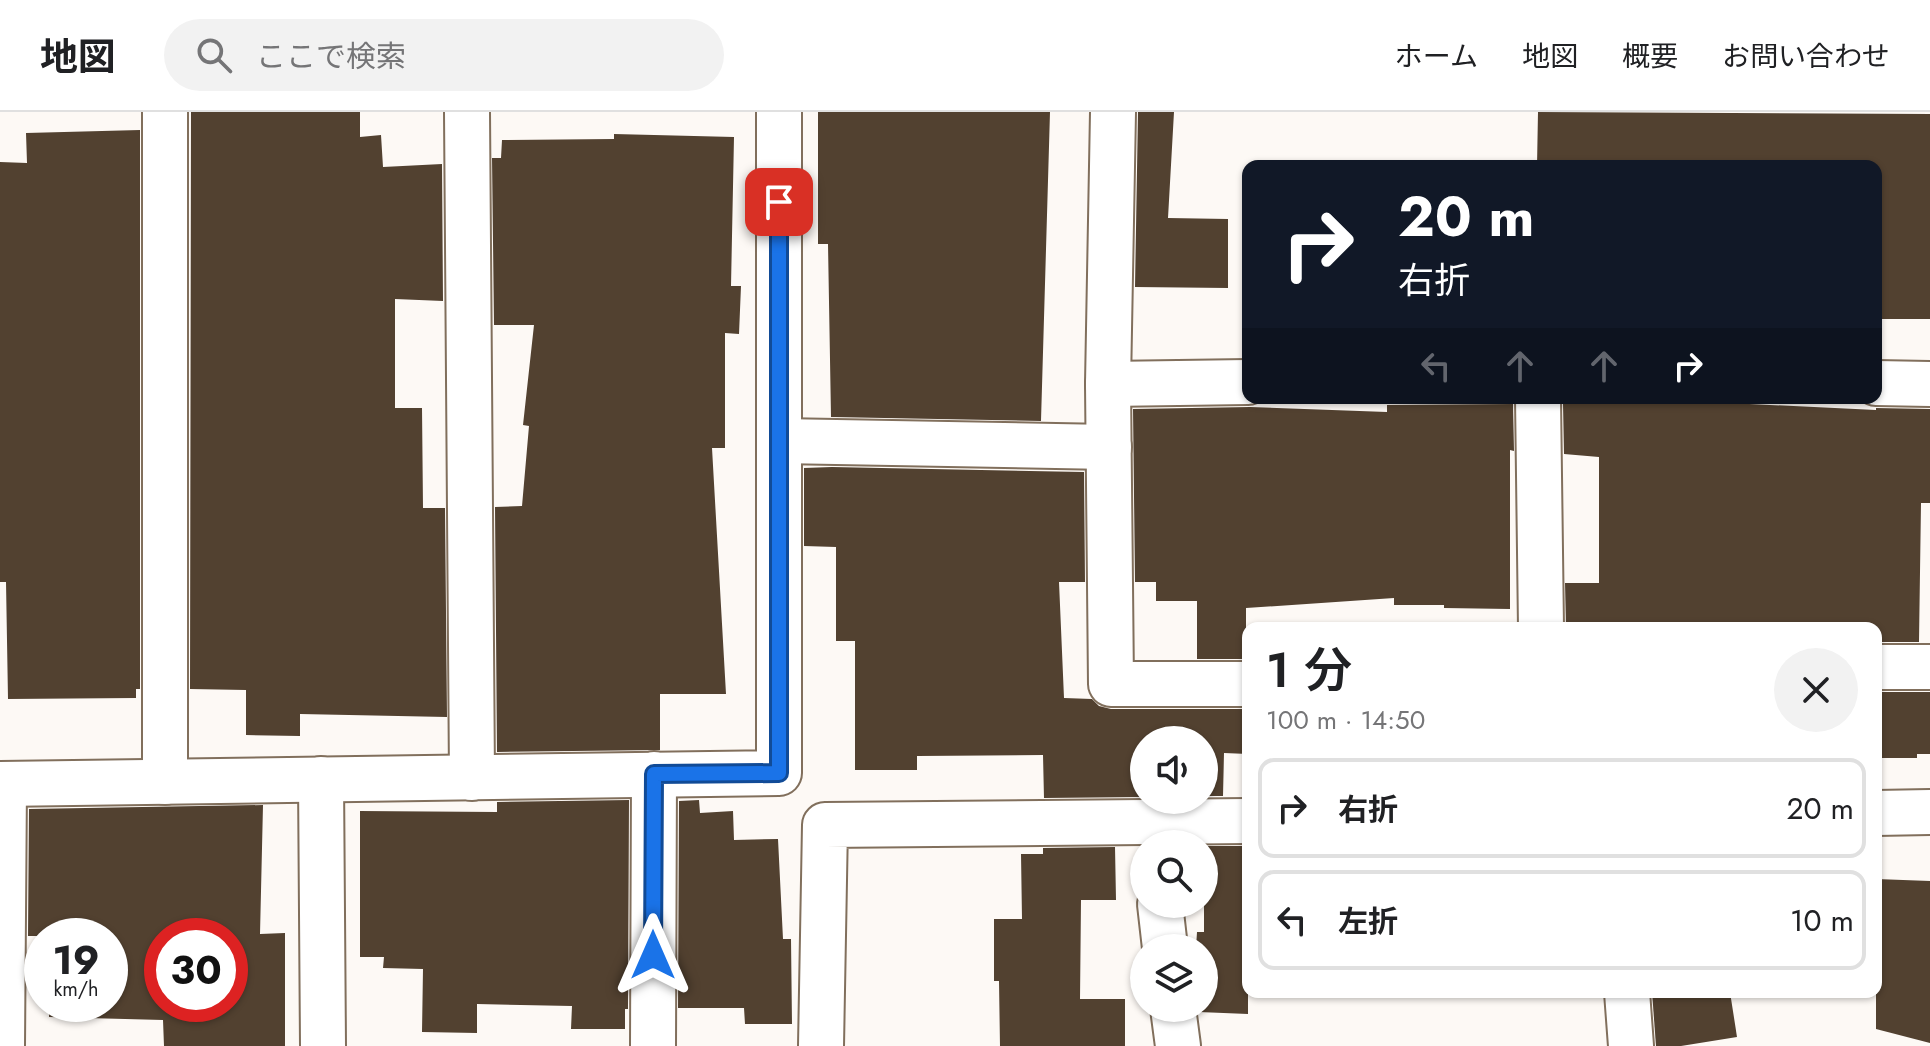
<!DOCTYPE html>
<html lang="ja">
<meta charset="utf-8">
<style>
body{margin:0;font-family:Jost,"Noto Sans JP",sans-serif;background:#f2f2f2;color:#202124;height:100vh;display:flex;flex-direction:column;font-size:30px;white-space:nowrap}
*{box-sizing:border-box;margin:0}
p{font-size:26px;color:#757577}
.icon{flex:none;width:44px;height:44px;fill:none;stroke:currentColor;stroke-width:2;stroke-linecap:round;stroke-linejoin:round}
.map{position:relative;flex:1;overflow:hidden}
.side{position:absolute;left:1242px;top:510px;width:640px;height:376px;display:flex;flex-direction:column;background:#fff;border-radius:16px;box-shadow:0 2px 6px #0004}
.side>*{flex:none}
.banner{position:absolute;left:1242px;top:48px;width:640px;height:244px;border-radius:16px;box-shadow:0 2px 6px #0004;background:#111827;color:#fff;overflow:hidden}
.fabs{position:absolute;left:1130px;top:614px;display:grid;gap:16px}
.fabs a{display:grid;place-items:center;width:88px;height:88px;border-radius:50%;background:#fff;box-shadow:0 2px 6px #0004;font-size:40px}
.speed{position:absolute;left:24px;top:806px;display:flex;gap:16px;font-size:40px;font-weight:700;text-align:center}
.speed>*{display:grid;place-content:center;width:104px;height:104px;border-radius:50%;background:#fff;box-shadow:0 2px 6px #0004;line-height:1}
.speed small{font-size:20px;font-weight:400}
.speed .limit{border:12px solid #d22;background:#fff;color:#111}
.pin{position:absolute;display:grid;place-items:center;width:68px;height:68px;color:#fff;margin:-34px;border-radius:16px;box-shadow:0 4px 12px #0006}
.me{position:absolute;width:88px;margin:-44px;rotate:0deg;stroke-linejoin:round;filter:drop-shadow(0 0 6px #0008)}
.turn{display:flex;align-items:center;gap:28px;height:168px;padding:0 24px;font-size:36px}
.turn .icon{width:104px;height:104px;stroke-width:2.5}
.turn b{display:block;font-size:56px;line-height:68px}
.lanes{display:flex;align-items:center;height:76px;padding:0 24px;background:#0003;justify-content:center;gap:40px;direction:ltr}
.lanes .off{opacity:.35}
.round{display:grid;place-items:center;flex:none;width:84px;height:84px;border-radius:42px;background:#f2f2f2}
.headline{display:flex;align-items:center;justify-content:space-between;height:136px;padding:0 24px}
h1{font-size:48px;font-weight:600;line-height:60px}
ul{padding:0;list-style:none}
li{display:flex;align-items:center;gap:24px;height:100px;margin:0 16px 12px;padding:0 8px;border:4px solid #e0e0e0;border-radius:16px}
li div{flex:1}
li b{display:block;font-size:30px}
li em{font-style:normal}
header{display:flex;align-items:center;gap:48px;box-sizing:border-box;height:112px;padding:0 40px;background:#fff;border-bottom:2px solid #e0e0e0}
header strong{font-size:38px}
nav{display:flex;gap:44px;margin-inline-start:auto;font-size:28px}
.search{width:560px;height:72px;background:#f2f2f2;display:flex;align-items:center;gap:20px;box-sizing:border-box;padding:0 28px;border-radius:44px;color:#757577;font-size:30px}
.map>svg:first-child{display:block}
</style>
<header>
<strong>地図</strong>
<div class="search"><svg class="icon" aria-label="search" viewBox="0 0 24 24"><circle cx="10" cy="10" r="6"/><path d="M15 15l6 6"/></svg>ここで検索</div>
<nav><a>ホーム</a><a>地図</a><a>概要</a><a>お問い合わせ</a></nav>
</header>
<div class="map">
<svg width="1930" height="934" viewBox="0 0 1930 934">
<rect width="100%" height="100%" fill="#fdf9f5"/>
<g fill="#524130" fill-rule="evenodd">
<path d="M191,0h169v25l21,-2 2,32 59,-3 1,137 -48,-2v109h27l1,100h22l2,209 -147,-3v22l-54,-1v-45l-56,-1z"/>
<path d="M818,0h232l-9,309 -210,-4 -3,-173h-10z"/>
<path d="M1138,0h36l-6,106 60,1v69l-93,-1z"/>
<path d="M1538,0l392,2v205h-54v-153h-339z"/>
<path d="M140,18v559h-4v9l-128,1 -2,-117h-6v-420l27,1 -1,-30z"/>
<path d="M614,22l120,3 -3,149h10l-2,48 -14,-1v115h-13l14,246h-66v56l-163,2 -2,-245 27,-1 7,-80 -6,-1 11,-100h-40l-2,-167h9l1,-18 112,-1z"/>
<path d="M1580,286h108v3l188,9v-2l54,1v94h-9l-2,139h-43v-14h-67l-36,-5 -79,2 1,3h-129l-1,-45h34v-126l-35,-3 -1,-50 17,-1z"/>
<path d="M1513,292l1,47 -4,-1v159l-66,-1v-3h-50v-7l-148,10v51h-49v-58h-41v-19h-21l-2,-173 117,-2 137,5v-7z"/>
<path d="M832,355l252,5 1,110h-26l5,116 28,1 7,7 12,3h137v45l-24,-1 -1,43h-19v-56h-60v57l-100,1 -1,-43 -126,1v14h-62v-129h-19v-94l-32,-1v-78z"/>
<path d="M1876,580h54v62h-13v4h-41z"/>
<path d="M629,688l-1,209h-3v20h-54l1,-23 -95,-2v29l-55,-1 1,-63 -40,-1 1,-11h-24v-146l137,1v-10z"/>
<path d="M699,688l1,13 33,-2 1,29 44,-1 5,100h8l1,85h-47l-1,-16h-66l1,-207z"/>
<path d="M263,693l-3,129 25,-1v113h-121l-1,-26 -114,-3v-13h61v-68h-82l1,-127zM162,824h68v68h-68z"/>
<path d="M1204,734h44v168l-49,-2 -1,-4h6v-60h-8l1,-16h7z"/>
<path d="M1115,735l1,53h-35l-1,99h45v47h-125l-1,-65h-5v-62h28l-1,-65h22v-6z"/>
<path d="M1876,767l54,2v162l-54,-14z"/>
<path d="M1652,880h78l7,45 -56,9h-25z"/>
</g>
<g fill="none" stroke-linecap="round" stroke-linejoin="round">
<g stroke="#816f5c" stroke-width="48">
<g id="minor">
<path d="M467,0l5,666"/>
<path d="M1113,0l-5,272 3,300h137"/>
<path d="M1876,271l54,1"/>
<path d="M1108,272l140,-2"/>
<path d="M1538,286l3,230"/>
<path d="M780,329l329,6"/>
<path d="M1876,555h54"/>
<path d="M321,667l2,267"/>
<path d="M165,670v-670"/>
<path d="M0,672l779,-11v-661"/>
<path d="M1876,701l54,-1"/>
<path d="M1160,792l5,44"/>
<path d="M1627,880l4,54"/>
<path d="M1173,896l5,38"/>
<path d="M2,934l2,-262"/>
<path d="M653,934l1,-272"/>
<path d="M821,934l4,-221 423,-4"/>
</g>
</g>
<use href="#minor" stroke="#fff" stroke-width="44"/>
</g>
<g fill="none" stroke-linecap="round" stroke-linejoin="round">
<g stroke="#114b97" stroke-width="20">
<path id="route" d="M653,843l1,-181 125,-1v-571"/>
</g>
<use href="#route" stroke="#1a73e8" stroke-width="14"/>
</g>
</svg>
<div class="fabs">
<a><svg class="icon" aria-label="sound" viewBox="0 0 24 24"><path d="M4 9h4l5-4v14l-5-4H4zM17 9q2 3 0 6"/></svg></a>
<a><svg class="icon" aria-label="search" viewBox="0 0 24 24"><circle cx="10" cy="10" r="6"/><path d="M15 15l6 6"/></svg></a>
<a><svg class="icon" aria-label="layers" viewBox="0 0 24 24"><path d="M12 4l9 5-9 5-9-5zM3 14l9 5 9-5"/></svg></a>
</div>
<div class="speed"><div>19<small>km/h</small></div><div class="limit">30</div></div>
<div class="pin" style="left:779px;top:90px;background:#d93025"><svg class="icon" aria-label="arrive" viewBox="0 0 24 24"><path d="M6 21V4h12l-3 4 3 4H6"/></svg></div>
<svg class="me" style="left:653px;top:843px" viewBox="-20 -20 40 40"><path d="M0-17L14 15 0 8-14 15z" fill="#1a73e8" stroke="#fff" stroke-width="4"/></svg>
<div class="banner">
<div class="turn"><svg class="icon" aria-label="right" viewBox="0 0 24 24"><path d="M7 20v-9h11M14 6l5 5-5 5"/></svg><div><b>20 m</b>右折</div></div>
<div class="lanes"><svg class="icon off" aria-label="left" viewBox="0 0 24 24"><path d="M17 20v-9H6M10 6l-5 5 5 5"/></svg><svg class="icon off" aria-label="ahead" viewBox="0 0 24 24"><path d="M12 20V5M6 11l6-6 6 6"/></svg><svg class="icon off" aria-label="ahead" viewBox="0 0 24 24"><path d="M12 20V5M6 11l6-6 6 6"/></svg><svg class="icon" aria-label="right" viewBox="0 0 24 24"><path d="M7 20v-9h11M14 6l5 5-5 5"/></svg></div>
</div>
<section class="side">
<div class="headline"><div><h1>1 分</h1><p>100 m · 14:50</p></div><a class="round"><svg class="icon" aria-label="close" viewBox="0 0 24 24"><path d="M6 6l12 12M18 6L6 18"/></svg></a></div>
<ul>
<li><svg class="icon" aria-label="right" viewBox="0 0 24 24"><path d="M7 20v-9h11M14 6l5 5-5 5"/></svg><div><b>右折</b></div><em>20 m</em></li>
<li><svg class="icon" aria-label="left" viewBox="0 0 24 24"><path d="M17 20v-9H6M10 6l-5 5 5 5"/></svg><div><b>左折</b></div><em>10 m</em></li>
</ul>
</section>
</div>
